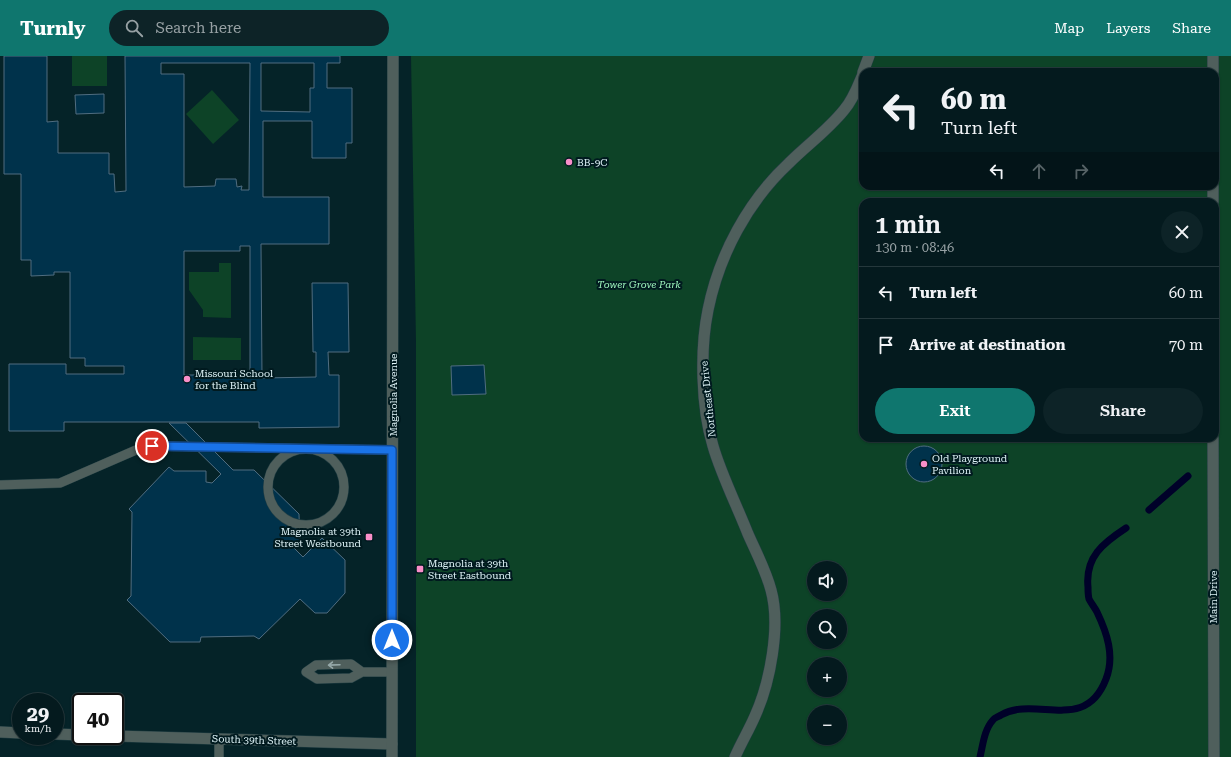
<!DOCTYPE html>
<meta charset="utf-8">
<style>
body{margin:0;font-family:"Roboto Serif",serif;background:#0d2327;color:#f1f3f6;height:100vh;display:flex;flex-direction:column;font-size:15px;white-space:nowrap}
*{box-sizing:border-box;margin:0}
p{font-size:13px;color:#97a1a4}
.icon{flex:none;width:22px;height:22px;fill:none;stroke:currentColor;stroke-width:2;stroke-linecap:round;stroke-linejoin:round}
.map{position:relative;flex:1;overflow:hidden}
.drawer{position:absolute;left:859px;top:142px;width:360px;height:244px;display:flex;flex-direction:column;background:#041a1e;border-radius:12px;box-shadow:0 1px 3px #0004,0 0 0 1px #25383c}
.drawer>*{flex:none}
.guide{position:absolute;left:859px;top:12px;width:360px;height:122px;border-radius:12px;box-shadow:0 1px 3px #0004,0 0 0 1px #25383c;background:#041a1e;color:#f1f3f6;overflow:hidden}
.tools{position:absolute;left:807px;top:505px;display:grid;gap:8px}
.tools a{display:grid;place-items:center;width:40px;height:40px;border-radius:50%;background:#041a1e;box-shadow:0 1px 3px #0004,0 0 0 1px #25383c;font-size:20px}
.speed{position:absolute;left:12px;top:637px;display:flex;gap:8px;font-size:20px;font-weight:700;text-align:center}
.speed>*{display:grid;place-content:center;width:52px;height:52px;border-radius:50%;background:#041a1e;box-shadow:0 1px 3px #0004,0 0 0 1px #25383c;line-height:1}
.speed small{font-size:10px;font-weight:400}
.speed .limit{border:2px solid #111;border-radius:6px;background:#fff;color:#111}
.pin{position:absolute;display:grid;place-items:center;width:34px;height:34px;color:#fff;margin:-17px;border:2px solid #fff;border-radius:50%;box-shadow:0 1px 4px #0007}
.me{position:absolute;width:44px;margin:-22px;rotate:0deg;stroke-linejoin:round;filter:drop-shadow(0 0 3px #0008)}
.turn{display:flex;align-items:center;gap:14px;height:84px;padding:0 16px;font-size:18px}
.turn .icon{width:52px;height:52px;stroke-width:2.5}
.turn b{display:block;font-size:28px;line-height:34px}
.lanes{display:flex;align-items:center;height:38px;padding:0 16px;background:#0003;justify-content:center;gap:20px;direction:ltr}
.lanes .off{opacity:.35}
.round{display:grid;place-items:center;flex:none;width:42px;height:42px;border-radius:21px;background:#0d2327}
.summary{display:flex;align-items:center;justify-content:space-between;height:68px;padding:0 16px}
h1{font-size:24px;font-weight:600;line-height:30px}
.primary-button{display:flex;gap:8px;margin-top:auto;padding:8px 16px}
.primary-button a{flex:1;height:46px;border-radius:24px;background:#0f766e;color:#fff;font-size:16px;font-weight:600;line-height:46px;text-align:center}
.primary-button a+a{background:#0d2327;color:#f1f3f6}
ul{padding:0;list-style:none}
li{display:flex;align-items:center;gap:12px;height:52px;padding:0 16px;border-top:1px solid #25383c}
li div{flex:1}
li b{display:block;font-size:15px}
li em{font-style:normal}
header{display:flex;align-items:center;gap:24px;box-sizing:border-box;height:56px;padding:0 20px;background:#0f766e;color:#fff}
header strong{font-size:19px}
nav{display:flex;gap:22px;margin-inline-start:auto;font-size:14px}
.search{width:280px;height:36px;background:#0d2327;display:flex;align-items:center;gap:10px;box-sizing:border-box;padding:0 14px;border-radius:22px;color:#97a1a4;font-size:15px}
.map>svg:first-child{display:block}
</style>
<header>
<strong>Turnly</strong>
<div class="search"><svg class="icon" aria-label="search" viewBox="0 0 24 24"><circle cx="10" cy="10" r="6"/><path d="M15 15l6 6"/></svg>Search here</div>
<nav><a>Map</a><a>Layers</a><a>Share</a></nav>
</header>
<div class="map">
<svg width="1231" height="701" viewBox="0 0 1231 701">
<rect width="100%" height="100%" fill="#052328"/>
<g fill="#0d4327" fill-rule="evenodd">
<rect x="72" y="0" width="35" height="30"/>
<path d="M411,0h820v701h-815v-415zM863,16h352v114h-352zM863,146h352v236h-352zM814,512h26v26h-26zM814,560h26v26h-26zM814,608h26v26h-26zM814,656h26v26h-26z"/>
<path d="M212,34l27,30 -26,24 -27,-30z"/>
<path d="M219,207h12v55l-28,-1v-7l-14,-20v-18h30z"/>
<path d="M193,281l48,1v22h-48z"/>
</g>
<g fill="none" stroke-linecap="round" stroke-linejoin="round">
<g stroke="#000129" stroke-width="7">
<path d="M1149,454l39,-34"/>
<path d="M980,701c3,-12 4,-27 13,-37 1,-2 5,-3 8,-5 35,-20 84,19 105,-36 9,-23 1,-46 -9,-67 -2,-4 -6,-9 -8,-13 -1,-4 -1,-8 -1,-12 -3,-30 15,-44 38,-59"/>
</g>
</g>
<g fill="#00324b" stroke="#506d80" fill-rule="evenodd">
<path d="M4,0h43v66l11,-1v32h51v21h5l1,18 11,-1 -1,-135h215v7h-13v25h25v55h-6v15h-34v-37h-49v76h66v47h-68l1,134 54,-1v-25h-3l-1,-69h36l1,69h-21l1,23h10v52l-80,1v-6h-195v9h-55v-67h57v10h58v-8h-39v-8h-15v-86h-16v3l-23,1v-16h-10v-86h-17zM161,7h89l-1,127h-8l1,-4 -5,1 -1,-8h-20l-1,7 -31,1v-113h-23zM261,7h53v25h-4v24l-49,-1zM240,190h10v129h-66v-124h56z"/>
<path d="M104,38v19l-28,1 -1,-19z"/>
<path d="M484,309l2,29 -34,1 -1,-29z"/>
<path d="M169,367h17l47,47h21l45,44 1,30 -6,4 9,9 19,-19 23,22v33l-18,20h-12l-15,-14 -41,40 -5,-3 -53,1 -1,5h-30l-43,-42 4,-4 1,-84 -3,-3 40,-42 5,4h32v11l6,1 9,-9z"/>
<circle cx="924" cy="408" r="18"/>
</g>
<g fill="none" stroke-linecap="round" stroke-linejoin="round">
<g stroke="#244045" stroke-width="10">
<g id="service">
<circle cx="306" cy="431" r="38"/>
<path d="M0,429l60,-2 76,-33 16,-4 241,4"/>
<path d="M362,616l-11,-8 -35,1 -10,7 11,7 34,-1 11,-6h30"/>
<path d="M219,701v-18"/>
</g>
</g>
<g stroke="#244045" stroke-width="12">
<g id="pedestrian">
<path d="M863,16l6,-16"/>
<path d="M735,701c6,-14 14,-27 20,-41 15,-33 26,-90 16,-126 -5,-19 -15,-38 -23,-56 -11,-28 -27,-60 -35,-88 -12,-39 -13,-97 -5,-136 11,-55 40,-109 81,-147 18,-18 39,-33 55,-53 9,-10 14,-24 19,-36"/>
</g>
</g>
<g stroke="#244045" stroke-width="12">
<g id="minor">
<path d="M1213,0v16"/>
<path d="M1213,130v16"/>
<path d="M1213,382l1,319"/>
</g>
</g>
<g stroke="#244045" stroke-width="12">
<g id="tertiary">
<path d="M0,676l21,1"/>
<path d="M55,678l26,1"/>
<path d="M115,680l277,8"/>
<path d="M392,701l1,-701"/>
</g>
</g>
<use href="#service" stroke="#4f5f5c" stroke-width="9"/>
<use href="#pedestrian" stroke="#4f5f5c" stroke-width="11"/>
<use href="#minor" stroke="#4f5f5c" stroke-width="11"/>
<use href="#tertiary" stroke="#4f5f5c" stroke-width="11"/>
</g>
<defs><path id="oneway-shaft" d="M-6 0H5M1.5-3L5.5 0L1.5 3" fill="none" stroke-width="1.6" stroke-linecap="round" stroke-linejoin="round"/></defs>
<use stroke="#97aaaa" href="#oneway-shaft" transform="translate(334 609) rotate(178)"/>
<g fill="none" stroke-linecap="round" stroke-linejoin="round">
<g stroke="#114b97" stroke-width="10">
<path id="route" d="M152,390l240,4v190"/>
</g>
<use href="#route" stroke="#1a73e8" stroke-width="7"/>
</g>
<g fill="#f98fc9" stroke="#001a1f" stroke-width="1.5">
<circle cx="569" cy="106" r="4"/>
<circle cx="187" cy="323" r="4"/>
<circle cx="924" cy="408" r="4"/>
<rect x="365" y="477" width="8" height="8" rx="2"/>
<rect x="416" y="509" width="8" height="8" rx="2"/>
</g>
<g text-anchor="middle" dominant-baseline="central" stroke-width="4" stroke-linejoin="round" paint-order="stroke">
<g font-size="10" fill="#dff4f8" stroke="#001a1f" text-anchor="start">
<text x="577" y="106">BB-9C</text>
<text x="195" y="317">Missouri School<tspan x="195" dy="12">for the Blind</tspan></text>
<text x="932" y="402">Old Playground<tspan x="932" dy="12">Pavilion</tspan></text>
<text x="361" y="475" text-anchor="end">Magnolia at 39th<tspan x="361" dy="12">Street Westbound</tspan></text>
<text x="428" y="507">Magnolia at 39th<tspan x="428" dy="12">Street Eastbound</tspan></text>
</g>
<g font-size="10" font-style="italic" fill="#9ef6be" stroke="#001a1f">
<text x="639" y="228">Tower Grove Park</text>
</g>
<g font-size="10" fill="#dff4f8" stroke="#001a1f">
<text transform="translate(393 339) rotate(-90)">Magnolia Avenue</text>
<text transform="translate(708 343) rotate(-96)">Northeast Drive</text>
<text transform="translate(1213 541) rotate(-90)">Main Drive</text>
<text transform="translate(254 684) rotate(2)">South 39th Street</text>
</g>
</g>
</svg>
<div class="tools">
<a><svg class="icon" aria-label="sound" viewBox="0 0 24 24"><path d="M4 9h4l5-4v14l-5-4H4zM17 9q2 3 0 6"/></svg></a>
<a><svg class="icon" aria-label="search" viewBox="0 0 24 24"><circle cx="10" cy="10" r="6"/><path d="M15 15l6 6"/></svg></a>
<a>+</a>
<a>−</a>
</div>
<div class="speed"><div>29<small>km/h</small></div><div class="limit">40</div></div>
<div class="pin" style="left:152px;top:390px;background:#d93025"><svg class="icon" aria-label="arrive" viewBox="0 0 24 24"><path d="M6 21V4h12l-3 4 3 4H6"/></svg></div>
<svg class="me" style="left:392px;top:584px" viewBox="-20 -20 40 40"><circle r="17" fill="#1a73e8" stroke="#fff" stroke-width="3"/><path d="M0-11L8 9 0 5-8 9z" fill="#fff"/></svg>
<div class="guide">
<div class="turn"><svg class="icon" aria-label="left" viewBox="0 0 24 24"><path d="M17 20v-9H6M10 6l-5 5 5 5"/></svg><div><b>60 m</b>Turn left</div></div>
<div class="lanes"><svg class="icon" aria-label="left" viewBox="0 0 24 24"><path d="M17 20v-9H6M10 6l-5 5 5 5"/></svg><svg class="icon off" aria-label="ahead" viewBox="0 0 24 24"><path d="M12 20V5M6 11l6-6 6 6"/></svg><svg class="icon off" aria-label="right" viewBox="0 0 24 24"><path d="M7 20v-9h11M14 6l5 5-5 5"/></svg></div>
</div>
<section class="drawer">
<div class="summary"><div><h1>1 min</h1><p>130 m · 08:46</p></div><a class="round"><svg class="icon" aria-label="close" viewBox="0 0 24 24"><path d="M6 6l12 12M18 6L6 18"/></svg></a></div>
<ul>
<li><svg class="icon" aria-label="left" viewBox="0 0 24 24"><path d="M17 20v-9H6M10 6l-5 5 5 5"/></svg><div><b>Turn left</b></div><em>60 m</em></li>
<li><svg class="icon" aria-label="arrive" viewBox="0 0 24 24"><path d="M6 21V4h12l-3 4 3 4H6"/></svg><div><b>Arrive at destination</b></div><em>70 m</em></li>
</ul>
<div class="primary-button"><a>Exit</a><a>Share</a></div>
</section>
</div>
